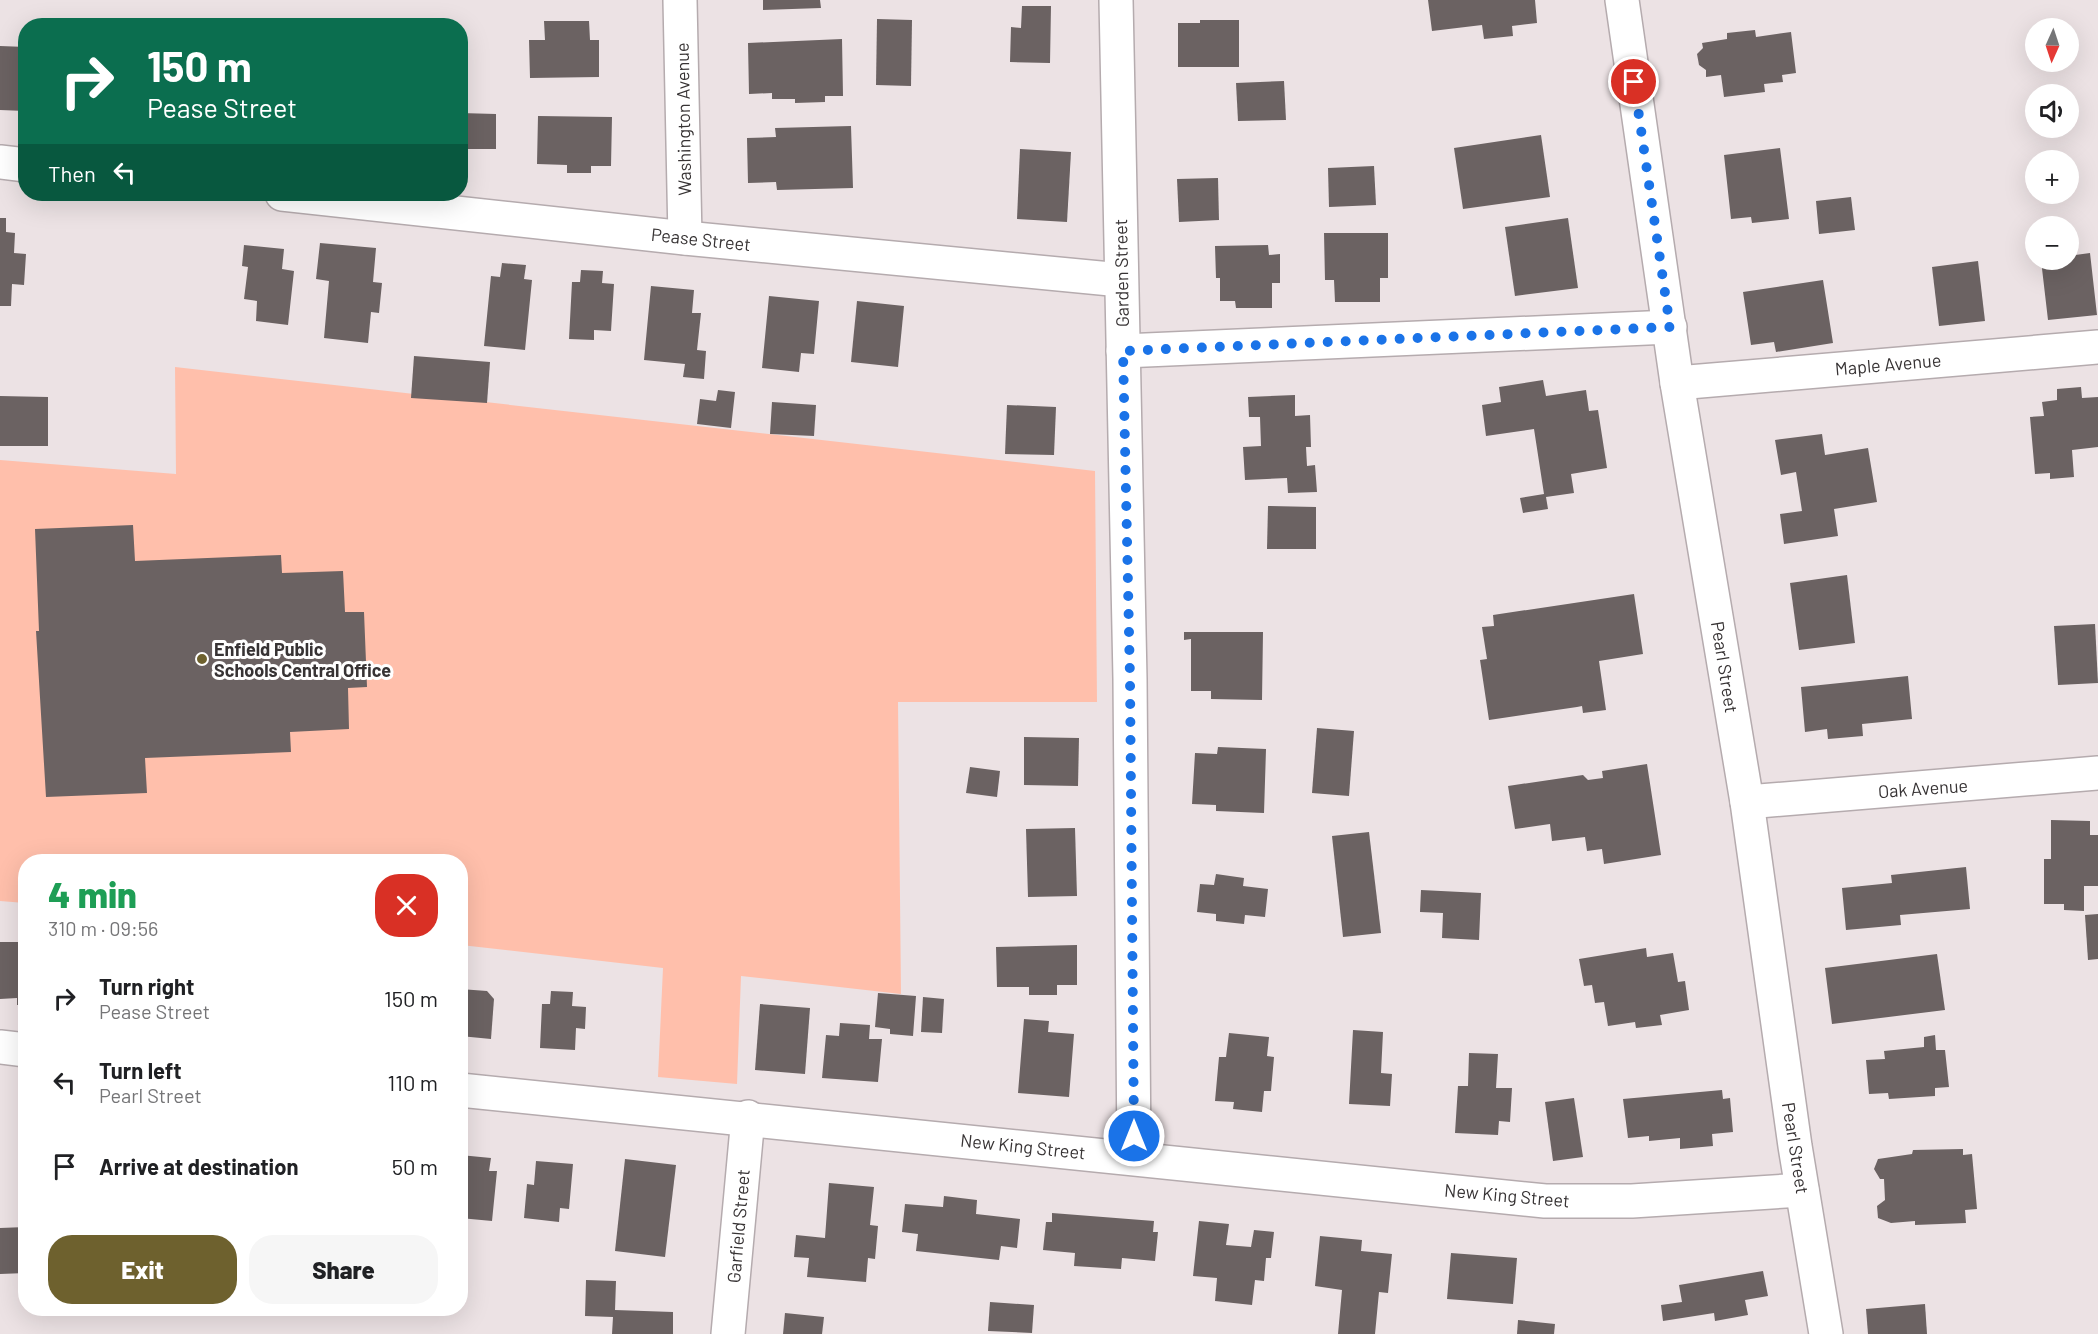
<!DOCTYPE html>
<meta charset="utf-8">
<style>
body{margin:0;font-family:Barlow,sans-serif;background:#f6f6f6;color:#202124;height:100vh;display:flex;flex-direction:column;font-size:22px;white-space:nowrap}
*{box-sizing:border-box;margin:0}
p{font-size:20px;color:#757577}
.icon{flex:none;width:33px;height:33px;fill:none;stroke:currentColor;stroke-width:2;stroke-linecap:round;stroke-linejoin:round}
.map{position:relative;flex:1;overflow:hidden}
.drawer{position:absolute;left:18px;top:854px;width:450px;height:462px;display:flex;flex-direction:column;background:#fff;border-radius:24px;box-shadow:0 6px 24px #0002}
.drawer>*{flex:none}
.banner{position:absolute;left:18px;top:18px;width:450px;height:183px;border-radius:24px;box-shadow:0 6px 24px #0002;background:#0b6e4f;color:#fff;overflow:hidden}
.needle{width:39px;rotate:183deg}
.fabs{position:absolute;left:2025px;top:18px;display:grid;gap:12px}
.fabs a{display:grid;place-items:center;width:54px;height:54px;border-radius:50%;background:#fff;box-shadow:0 6px 24px #0002;font-size:30px}
.pin{position:absolute;display:grid;place-items:center;width:51px;height:51px;color:#fff;margin:-26px;border:3px solid #fff;border-radius:50%;box-shadow:0 2px 6px #0007}
.me{position:absolute;width:66px;margin:-33px;rotate:0deg;stroke-linejoin:round;filter:drop-shadow(0 0 4px #0008)}
.turn{display:flex;align-items:center;gap:21px;height:126px;padding:0 30px;font-size:27px}
.turn .icon{width:78px;height:78px;stroke-width:2.5}
.turn b{display:block;font-size:42px;line-height:51px}
.then{display:flex;align-items:center;height:57px;padding:0 30px;background:#0003;gap:12px;font-size:22px}
.round{display:grid;place-items:center;flex:none;width:63px;height:63px;border-radius:24px;background:#f6f6f6}
.head{display:flex;align-items:center;justify-content:space-between;height:102px;padding:0 30px}
h1{font-size:36px;font-weight:800;line-height:45px;color:#1e9e55}
.cta{display:flex;gap:12px;margin-top:auto;padding:12px 30px}
.cta a{flex:1;height:69px;border-radius:24px;background:#6e612e;color:#fff;font-size:24px;font-weight:800;line-height:69px;text-align:center}
.cta a+a{background:#f6f6f6;color:#202124}
ul{padding:0;list-style:none}
li{display:flex;align-items:center;gap:18px;height:84px;padding:0 30px}
li div{flex:1}
li b{display:block;font-size:22px}
li em{font-style:normal}
.map>svg:first-child{display:block}
</style>
<div class="map">
<svg width="2098" height="1334" viewBox="0 0 2098 1334">
<rect width="100%" height="100%" fill="#ece2e4"/>
<path fill="#ffbfab" d="M175,367l920,104 2,231h-199l3,292 -160,-18 -4,108 -79,-7 5,-109 -202,-23 -1,-84h-434l-1,42 -25,-2v-441l176,14z"/>
<g fill="#6b6262">
<path d="M763,0h57l1,8 -58,2z"/>
<path d="M1428,0h107l2,23 -25,3 1,10 -29,3 -2,-14 -50,6z"/>
<path d="M1022,6h29l-1,57 -40,-1 1,-35 10,1z"/>
<path d="M877,19l35,1 -1,66 -35,-1z"/>
<path d="M1200,20h39v47h-61v-44h22z"/>
<path d="M544,21h45l1,19h9v37l-69,1 -1,-38h16z"/>
<path d="M1755,30l1,7 35,-5 5,41 -14,2 1,7 -19,2 1,8 -41,5 -3,-22 -15,2v-7l-7,-5 -2,-11 6,-6 -1,-5 25,-4v-6z"/>
<path d="M842,39l1,57h-18v6l-30,1v-4h-23v-6l-23,1 -1,-51z"/>
<path d="M0,46l26,1v64l-26,-1z"/>
<path d="M460,67h5l1,28h-6z"/>
<path d="M1284,81l2,39 -48,1 -2,-38z"/>
<path d="M460,113l36,1v35h-36z"/>
<path d="M538,116l74,1 -1,49h-20v7h-24v-8l-30,-1z"/>
<path d="M851,126l2,62 -76,2 -1,-8 -28,1 -1,-45 29,-1 -1,-9z"/>
<path d="M1541,135l9,62 -87,12 -9,-61z"/>
<path d="M1780,148l9,71 -37,4 -1,-6 -20,2 -7,-64z"/>
<path d="M1020,149l51,3 -4,70 -50,-3z"/>
<path d="M1374,166l2,39 -47,2 -1,-39z"/>
<path d="M1218,178l1,42 -40,2 -2,-43z"/>
<path d="M1851,197l4,33 -36,4 -3,-33z"/>
<path d="M0,218h6v14l9,1 -1,20 12,1 -2,31 -12,-1 -1,22h-11z"/>
<path d="M1568,218l10,70 -63,8 -10,-69z"/>
<path d="M1324,233h64v45h-8v24h-45l-1,-22h-9z"/>
<path d="M320,243l56,5 -3,34 9,1 -3,30 -8,-1 -3,31 -44,-5 5,-57 -13,-2z"/>
<path d="M244,245l40,4 -2,20 12,2 -6,54 -32,-4 1,-20 -13,-2 4,-32 -6,-1z"/>
<path d="M1268,245l1,10 11,-1v29h-8v25h-36l-1,-7h-15v-23h-4l-1,-32z"/>
<path d="M2090,253l7,62 -49,5 -7,-60h27v-4z"/>
<path d="M1978,261l7,60 -46,5 -7,-59z"/>
<path d="M502,263l24,2 -2,14 8,1 -7,70 -41,-4 7,-70 9,1z"/>
<path d="M581,270l22,1 -1,12 12,1 -3,47 -17,-1v10l-25,-1 3,-57h8z"/>
<path d="M1823,280l10,63 -57,9 -2,-10 -23,3 -8,-53z"/>
<path d="M651,286l43,4 -2,23h9l-4,37 9,1 -2,28 -21,-2 2,-13 -41,-4z"/>
<path d="M769,296l50,5 -5,53 -13,-1 -2,19 -37,-4z"/>
<path d="M857,301l47,5 -6,61 -47,-5z"/>
<path d="M414,356l76,6 -3,41 -76,-5z"/>
<path d="M1543,380l3,16 40,-6 3,21 9,-1 9,58 -36,6 3,19 -28,4 2,12 -25,4 -3,-15 24,-4 -10,-65 -48,7 -4,-31 19,-3 -2,-15z"/>
<path d="M2081,387l1,11 16,-1v50l-26,3 2,27 -24,2v-6l-15,1 -5,-57 14,-1 -2,-14 15,-2v-11z"/>
<path d="M718,390l17,2 -4,36 -34,-4 3,-25 16,2z"/>
<path d="M1295,395v21l15,-1 1,32h-5l1,19 8,-1 2,27 -29,1 -1,-15 -42,2 -2,-33 18,-1 -1,-29h-11l-1,-20z"/>
<path d="M0,396l48,1v49h-48z"/>
<path d="M772,402l44,3 -2,31 -44,-2z"/>
<path d="M1007,405l49,2 -2,48 -49,-1z"/>
<path d="M1822,434l3,21 43,-7 9,54 -43,7 4,27 -54,8 -4,-30 22,-3 -6,-39 -15,3 -6,-35z"/>
<path d="M1268,506l48,1v42h-49z"/>
<path d="M133,525l2,36 146,-6 1,18 61,-2 2,41h19l3,75 -19,1 1,41 -59,3 1,20 -146,6 2,35 -101,4 -10,-166h3l-4,-102z"/>
<path d="M1847,575l8,68 -56,7 -9,-67z"/>
<path d="M1634,594l9,60 -44,7 7,49 -23,3 -1,-7 -5,1 -88,13 -9,-60 7,-1 -5,-32 12,-1 -1,-11z"/>
<path d="M2095,624l3,59 -40,2 -4,-59z"/>
<path d="M1184,632h79l-1,68 -51,-1v-8h-20v-52l-7,1z"/>
<path d="M1908,676l4,43 -50,5 1,12 -35,3 -1,-10 -22,3 -4,-45z"/>
<path d="M1317,728l37,3 -5,65 -37,-3z"/>
<path d="M1024,737l55,1 -1,48 -54,-1z"/>
<path d="M1218,747l48,2 -2,64 -48,-2v-6l-24,-1 3,-51 22,1z"/>
<path d="M1647,764l14,91 -57,9 -2,-15 -15,2 -2,-14 -33,4 -2,-17 -35,5 -7,-43 75,-11 5,5 15,-2 -1,-7z"/>
<path d="M970,767l30,4 -3,26 -31,-4z"/>
<path d="M2051,820l39,1v14h8v51h-14v25l-20,-1v-6h-20v-45h7z"/>
<path d="M1075,828l2,68 -49,1 -2,-68z"/>
<path d="M1369,832l12,101 -38,4 -11,-101z"/>
<path d="M1966,867l4,42 -70,6 1,10 -55,5 -4,-42 50,-5 -1,-8z"/>
<path d="M1216,874l28,4 -1,8 25,3 -3,28 -20,-2 -1,9 -28,-3v-7l-19,-2 3,-28 14,1z"/>
<path d="M1421,890l60,3 -2,47 -37,-2 1,-25 -23,-1z"/>
<path d="M2098,914v45l-10,1 -3,-45z"/>
<path d="M0,942h26v63h-9v-7l-17,1z"/>
<path d="M1077,945v40h-20v10h-28v-8h-32l-1,-40z"/>
<path d="M1646,948l1,9 26,-4 5,29 7,-1 4,29 -29,5 2,10 -26,3 -1,-6 -27,4 -4,-24 -9,1 -3,-18 -8,1 -5,-27z"/>
<path d="M1937,954l8,56 -113,14 -7,-56z"/>
<path d="M460,989l27,2 7,8 -3,40 -31,-3z"/>
<path d="M551,991l22,1 -1,14 14,1 -1,22 -9,-1 -1,22 -35,-2 2,-44h8z"/>
<path d="M878,993l38,3 -3,40 -23,-2v-5l-15,-2z"/>
<path d="M923,997l21,2 -2,34 -21,-1z"/>
<path d="M760,1004l50,4 -5,66 -50,-4z"/>
<path d="M1024,1019l25,2 -1,11 26,2 -5,63 -51,-4z"/>
<path d="M840,1023l30,2 -1,14h13l-4,43 -56,-4 4,-43 13,1z"/>
<path d="M1353,1030l30,2 -2,41 11,1 -2,32 -41,-2z"/>
<path d="M1229,1033l40,4 -2,19 7,1 -3,34h-7l-2,21 -29,-3 1,-7 -19,-1 4,-44h7z"/>
<path d="M1935,1035l1,15h9l4,37 -14,1v8l-46,3 -1,-6 -19,1 -3,-34 19,-1 -1,-8 40,-4v-10z"/>
<path d="M1469,1053l29,1 -2,34h16l-2,34 -11,-1 -1,14 -43,-2 3,-47h10z"/>
<path d="M1722,1090l1,9 7,-1 3,34 -21,2 1,12 -33,3v-11l-31,3v-5l-21,2 -5,-39z"/>
<path d="M1574,1098l9,59 -30,4 -8,-59z"/>
<path d="M1963,1149v6l9,-1 5,55 -12,1 1,13 -51,2v-4l-24,2 -13,-5 -1,-12 8,-6 -1,-21h-4l-6,-10 4,-10 34,-5 1,-4z"/>
<path d="M460,1155l31,3 -2,13h8l-5,50 -32,-3z"/>
<path d="M625,1159l51,6 -11,92 -50,-6z"/>
<path d="M536,1161l37,3 -4,45 -9,-1 -1,14 -35,-4 3,-34 7,1z"/>
<path d="M829,1183l45,4 -4,38 8,1 -3,33 -7,-1 -2,24 -59,-5 2,-19 -15,-1 2,-22 29,3z"/>
<path d="M944,1196l33,4 -1,14 44,5 -3,29 -16,-2 -2,14 -83,-9 2,-17 -16,-2 3,-28 38,3z"/>
<path d="M1052,1213l102,8 -1,11h5l-3,29 -33,-3 -1,11 -47,-3 1,-13 -32,-3 3,-28h6z"/>
<path d="M1199,1221l30,3 -3,21 25,2 3,-17 20,2 -3,26h-5l-2,23 -9,-1 -3,25 -37,-4 2,-23 -24,-2z"/>
<path d="M26,1227v46l-26,1v-46z"/>
<path d="M1320,1236l42,4 -1,11 31,3 -4,39 -9,-1 -4,42h-37l4,-44 -27,-4z"/>
<path d="M1451,1253l66,5 -4,46 -66,-5z"/>
<path d="M1763,1271l5,25 -23,4 3,15 -33,6 -1,-8 -51,8 -2,-16 21,-3 -3,-17z"/>
<path d="M586,1280l30,1 -1,29 58,2v22h-61l1,-17 -28,-1z"/>
<path d="M990,1302l44,3 -2,28 -44,-2z"/>
<path d="M1925,1304l2,30h-59l-2,-25z"/>
<path d="M351,1308h47l-1,5z"/>
<path d="M785,1313l39,4 -2,17h-39z"/>
<path d="M1518,1320l37,4 -1,10h-37z"/>
</g>
<g fill="none" stroke-linecap="round" stroke-linejoin="round">
<g stroke="#b5abae" stroke-width="36">
<g id="minor">
<path d="M680,0l5,238"/>
<path d="M1116,0l14,679 4,478"/>
<path d="M1622,0l55,383 70,419 48,344 31,188"/>
<path d="M0,162l26,3"/>
<path d="M282,194l403,44 436,42"/>
<path d="M1123,351l547,-24"/>
<path d="M1677,383l421,-36"/>
<path d="M1747,802l351,-29"/>
<path d="M0,1047l26,3"/>
<path d="M460,1090l1085,111h87l170,-11"/>
<path d="M728,1334l20,-217"/>
</g>
</g>
<use href="#minor" stroke="#fff" stroke-width="33"/>
</g>
<g fill="none" stroke-linecap="round" stroke-linejoin="round">
<path stroke="#1a73e8" stroke-width="10" stroke-dasharray="0 18" d="M1134,1136l-4,-457 -7,-328 547,-24 -36,-245"/>
</g>
<circle fill="#6e612e" stroke="#fff" stroke-width="2" cx="202" cy="659" r="6"/>
<g text-anchor="middle" dominant-baseline="central" stroke-width="6" stroke-linejoin="round" paint-order="stroke">
<g font-size="18" fill="#373334" stroke="#fff">
<text transform="translate(683 119) rotate(-91)">Washington Avenue</text>
<text transform="translate(701 239) rotate(6)">Pease Street</text>
<text transform="translate(1121 273) rotate(-91)">Garden Street</text>
<text transform="translate(1888 364) rotate(-5)">Maple Avenue</text>
<text transform="translate(1725 667) rotate(81)">Pearl Street</text>
<text transform="translate(1923 788) rotate(-4)">Oak Avenue</text>
<text transform="translate(1023 1146) rotate(6)">New King Street</text>
<text transform="translate(1796 1148) rotate(81)">Pearl Street</text>
<text transform="translate(1507 1195) rotate(5)">New King Street</text>
<text transform="translate(738 1226) rotate(-85)">Garfield Street</text>
</g>
<g font-size="18" font-weight="bold" fill="#373334" stroke="#fff" text-anchor="start">
<text x="214" y="649">Enfield Public<tspan x="214" dy="21">Schools Central Office</tspan></text>
</g>
</g>
</svg>
<div class="fabs">
<a><svg class="needle" viewBox="-14 -14 28 28"><path d="M0-13l5 13h-10z" fill="#e53935"/><path d="M0 13l5-13h-10z" fill="#757577"/></svg></a>
<a><svg class="icon" aria-label="sound" viewBox="0 0 24 24"><path d="M4 9h4l5-4v14l-5-4H4zM17 9q2 3 0 6"/></svg></a>
<a>+</a>
<a>−</a>
</div>
<div class="pin" style="left:1634px;top:82px;background:#d93025"><svg class="icon" aria-label="arrive" viewBox="0 0 24 24"><path d="M6 21V4h12l-3 4 3 4H6"/></svg></div>
<svg class="me" style="left:1134px;top:1136px" viewBox="-20 -20 40 40"><circle r="17" fill="#1a73e8" stroke="#fff" stroke-width="3"/><path d="M0-11L8 9 0 5-8 9z" fill="#fff"/></svg>
<div class="banner">
<div class="turn"><svg class="icon" aria-label="right" viewBox="0 0 24 24"><path d="M7 20v-9h11M14 6l5 5-5 5"/></svg><div><b>150 m</b>Pease Street</div></div>
<div class="then">Then<svg class="icon" aria-label="left" viewBox="0 0 24 24"><path d="M17 20v-9H6M10 6l-5 5 5 5"/></svg></div>
</div>
<section class="drawer">
<div class="head"><div><h1>4 min</h1><p>310 m · 09:56</p></div><a class="round" style="background:#d93025;color:#fff"><svg class="icon" aria-label="close" viewBox="0 0 24 24"><path d="M6 6l12 12M18 6L6 18"/></svg></a></div>
<ul>
<li><svg class="icon" aria-label="right" viewBox="0 0 24 24"><path d="M7 20v-9h11M14 6l5 5-5 5"/></svg><div><b>Turn right</b><p>Pease Street</p></div><em>150 m</em></li>
<li><svg class="icon" aria-label="left" viewBox="0 0 24 24"><path d="M17 20v-9H6M10 6l-5 5 5 5"/></svg><div><b>Turn left</b><p>Pearl Street</p></div><em>110 m</em></li>
<li><svg class="icon" aria-label="arrive" viewBox="0 0 24 24"><path d="M6 21V4h12l-3 4 3 4H6"/></svg><div><b>Arrive at destination</b></div><em>50 m</em></li>
</ul>
<div class="cta"><a>Exit</a><a>Share</a></div>
</section>
</div>
